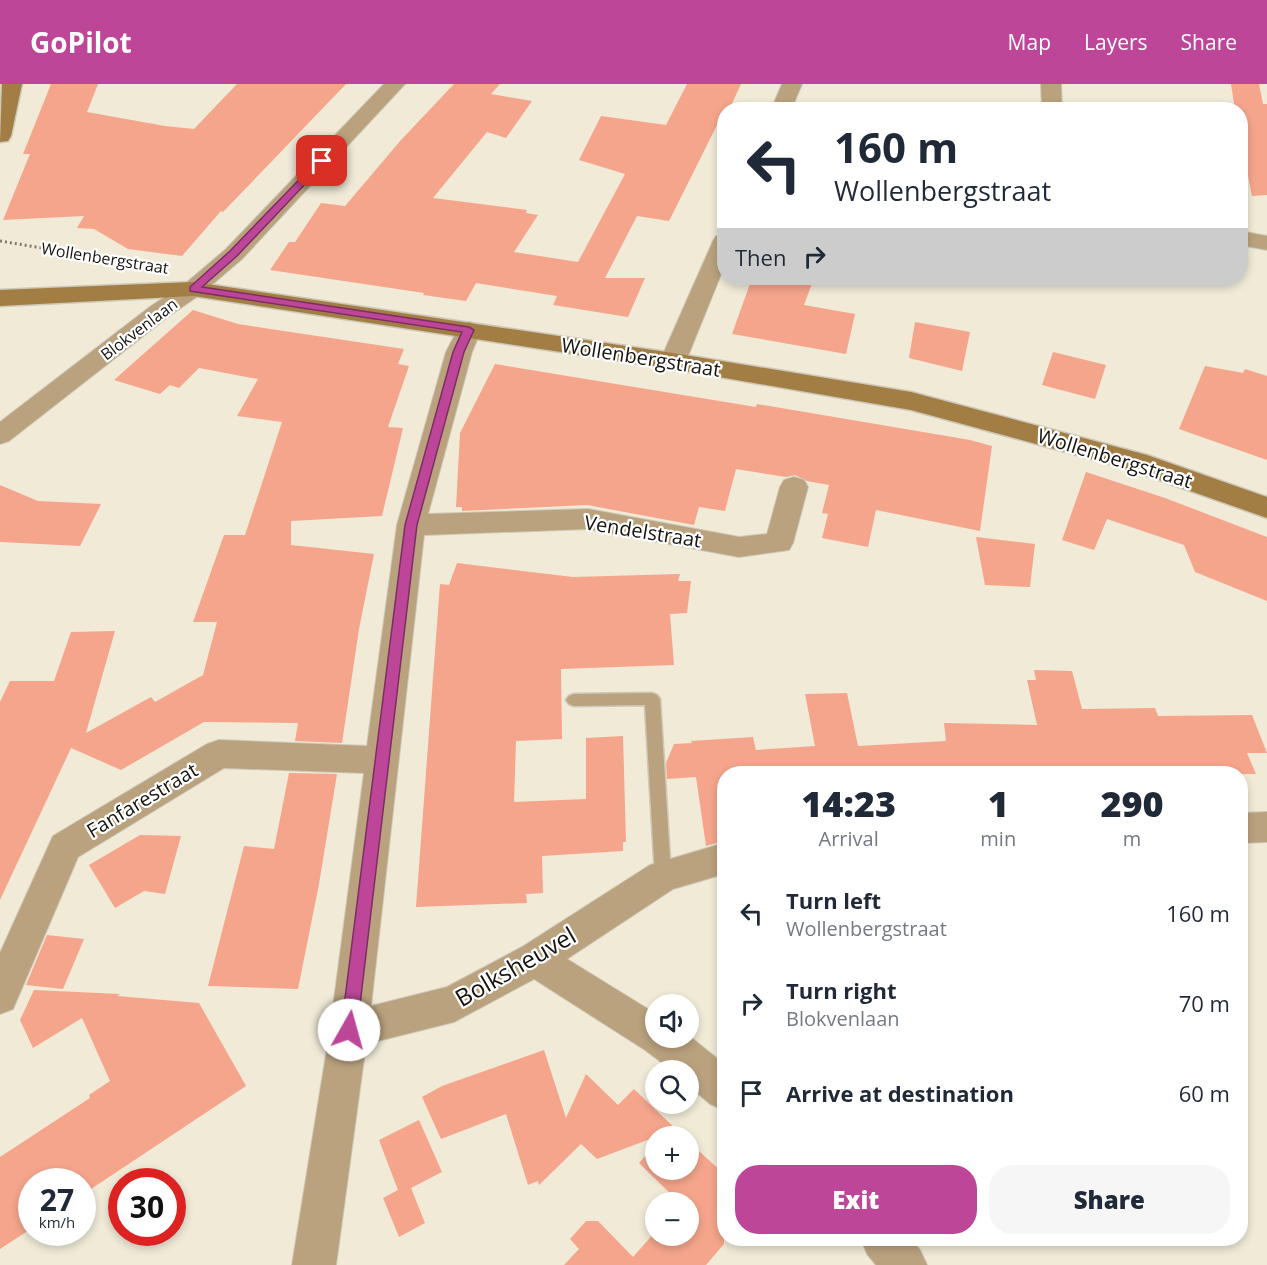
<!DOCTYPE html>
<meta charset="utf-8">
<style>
body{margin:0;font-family:"Open Sans",sans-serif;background:#f6f6f7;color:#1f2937;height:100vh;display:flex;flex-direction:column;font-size:22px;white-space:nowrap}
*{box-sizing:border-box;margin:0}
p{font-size:20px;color:#747a83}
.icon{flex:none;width:33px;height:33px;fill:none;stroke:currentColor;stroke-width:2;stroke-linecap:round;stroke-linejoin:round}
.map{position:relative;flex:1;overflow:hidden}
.details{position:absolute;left:717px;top:682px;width:531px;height:480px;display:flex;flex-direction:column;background:#fff;border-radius:24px;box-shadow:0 3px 9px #0003}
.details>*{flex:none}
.hud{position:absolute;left:717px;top:18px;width:531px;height:183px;border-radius:24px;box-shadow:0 3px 9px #0003;background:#fff;color:#1f2937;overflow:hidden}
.fabs{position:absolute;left:645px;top:910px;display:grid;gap:12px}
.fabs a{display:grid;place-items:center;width:54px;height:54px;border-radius:50%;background:#fff;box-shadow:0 3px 9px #0003;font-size:30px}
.speed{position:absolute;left:18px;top:1084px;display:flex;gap:12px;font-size:30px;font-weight:700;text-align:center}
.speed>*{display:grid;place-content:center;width:78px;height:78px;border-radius:50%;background:#fff;box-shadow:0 3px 9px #0003;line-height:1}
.speed small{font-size:15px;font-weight:400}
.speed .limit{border:9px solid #d22;background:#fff;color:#111}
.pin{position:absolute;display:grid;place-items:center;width:51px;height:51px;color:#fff;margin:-26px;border-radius:12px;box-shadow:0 3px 9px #0006}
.me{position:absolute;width:66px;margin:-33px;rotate:7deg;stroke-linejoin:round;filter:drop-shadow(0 0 4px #0008)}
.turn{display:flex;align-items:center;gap:21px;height:126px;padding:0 18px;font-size:27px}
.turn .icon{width:78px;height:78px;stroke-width:2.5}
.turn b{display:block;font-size:42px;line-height:51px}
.then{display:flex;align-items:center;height:57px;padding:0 18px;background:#0003;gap:12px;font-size:22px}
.eta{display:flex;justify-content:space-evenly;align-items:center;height:102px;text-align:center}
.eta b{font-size:36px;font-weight:800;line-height:42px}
.button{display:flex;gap:12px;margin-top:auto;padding:12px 18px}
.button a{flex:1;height:69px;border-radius:24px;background:#be4699;color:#fff;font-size:24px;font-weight:800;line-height:69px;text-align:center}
.button a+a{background:#f6f6f7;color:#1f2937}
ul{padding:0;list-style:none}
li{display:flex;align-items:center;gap:18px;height:90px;padding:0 18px}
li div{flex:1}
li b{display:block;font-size:22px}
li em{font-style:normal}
header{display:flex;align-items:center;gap:36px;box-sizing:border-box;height:84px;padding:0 30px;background:#be4699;color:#fff}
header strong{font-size:28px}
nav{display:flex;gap:33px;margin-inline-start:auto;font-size:21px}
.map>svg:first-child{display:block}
</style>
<header>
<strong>GoPilot</strong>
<nav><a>Map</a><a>Layers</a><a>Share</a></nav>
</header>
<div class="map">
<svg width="1267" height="1181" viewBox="0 0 1267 1181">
<rect width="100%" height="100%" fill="#f0ead7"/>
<g fill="#f5a58c">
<path d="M51,0h47l-11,28 78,14 29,3 43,-45h109l-123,128 -2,-1 -39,45 -54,-7 -34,-20 -17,-1 7,-12 -81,4 27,-66h-7z"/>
<path d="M454,0h46l-9,10 41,7 -26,37 -19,-6 -54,66 94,12 -1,3 12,2 -24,37 64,10 47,-88 -46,-14 22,-44 65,9 21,-41h54l-12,26h-5l-1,11h-4l-50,100 -32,-5 -32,62h40l-17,39 -75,-12 4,-9 -81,-13 -10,18 -43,-6 1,-2 -154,-23 19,-28h6l26,-39 24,3 56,-66z"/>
<path d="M1231,0h28l4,20h4v91l-15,1 -12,-60v-26h-5z"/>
<path d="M752,194h62l-10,27 51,9 -9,40 -114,-20z"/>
<path d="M193,226l45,14 166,25 -6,15 11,2 -21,61 15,1 -21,88 -91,5v24l83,9 -15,75 -17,114 -47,-2 3,-18 -94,-1 -83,48 -50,-22 -71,152v-198l10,-21h44l17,-49 44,-1 -29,102 65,-36 4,5 48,-27 14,-53h-24l31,-87h21l37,-113 -45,-6 21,-37 -59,-11 -20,20 -9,-3 -10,9 -46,-14z"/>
<path d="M915,238l55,10 -8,39 -53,-13z"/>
<path d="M1053,268l53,13 -11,34 -53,-14z"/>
<path d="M495,280l261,43 1,-3 213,36 22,6 -12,85 -104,-21 -8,37 -46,-9 6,-24 -6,-1 7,-28 -22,-4 -12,-6 -9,2 -50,-8 -11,42 -26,-4 -5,18 -107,-20 -125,6v-4h-6l4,-74z"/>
<path d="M1205,282l38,7 2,-4 22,7v84l-88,-31z"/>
<path d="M1086,388l79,26 102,39v64l-72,-29 -11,-27 -77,-26 -13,31 -32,-10z"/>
<path d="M0,401l38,16 63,3 -21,42 -80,-4z"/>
<path d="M976,453l59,7 -5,43 -45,-2z"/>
<path d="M457,479l116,14 107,-3 -2,7h13l-4,32 -17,1 4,51 -113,4 1,70 -46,2 -2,61 72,-3v-61l37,-2 3,106h-3v9l-81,5 1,37 -17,1 1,9 -111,4 24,-323 9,1z"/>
<path d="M1034,586l38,1 10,38 73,-1 3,8 94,-1 15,38h-20l9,21h-532v67l-18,5 -10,-69 -29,2 -1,-16 8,-19 18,-1 -1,-2 62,-4 3,13 59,-4 -10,-52 42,-1 11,53 88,-5 -2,-18 93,2 -10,-45h9z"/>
<path d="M289,689l48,1 -18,110 -21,105 -90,-3 36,-140 30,3z"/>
<path d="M140,751l41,1 -16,58 -21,-3 -29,17 -26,-43z"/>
<path d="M47,851l37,4 -21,50 -37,-4z"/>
<path d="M34,906l86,4 -3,2 82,7 47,83 -164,109v-13h-50v46l-32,21v-92l90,-59 -1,-3 21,-14 -28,-63 -49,30 -13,-28z"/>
<path d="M544,966l22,68 20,-44 32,31 16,-16 50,48h-22l4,-4 -69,26 -16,-15 -42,41 -1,-4 -10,4 -22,-71 -65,25 -19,-42 20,-11z"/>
<path d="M419,1036l23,52 -31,16 14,35 -26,14 -16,-39 15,-8 -19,-50z"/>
<path d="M688,1057l36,33v70l-18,21h-142l15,-16 -9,-10 16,-18h12l35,36 23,-26v5h32v-33h-8l-41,-40 17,-19v26h32z"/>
</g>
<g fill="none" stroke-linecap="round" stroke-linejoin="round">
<g stroke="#cdc8b7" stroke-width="3">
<path id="lane" d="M652,609l5,2 3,4 11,177 -2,5 -6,3 -6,-3 -2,-5 -10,-171 -71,1 -5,-2 -3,-4 3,-4 5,-2z"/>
</g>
<g stroke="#cdc8b7" stroke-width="2">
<g id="street">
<path d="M384,0h21l-163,175 -41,35 -32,22 -160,125 -9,3v-22l151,-116 34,-22 41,-35z"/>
<path d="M782,0h20l-11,26h-20z"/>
<path d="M1041,0h20l1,26h-20z"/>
<path d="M1240,147l27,5v14l-27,-5z"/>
<path d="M724,150v33l-38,94 -4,6 -9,2 -9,-2 -4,-6 53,-120 3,-5z"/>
<path d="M469,238l9,3 3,5 -9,22 -44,162 160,-5 151,28 28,-3 13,-47 4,-7 10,-3 10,3 4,7 -15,56 -4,7 -50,7 -151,-28 -164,6 -53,471 76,-19 75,-40 128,-82 74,-22v31l-51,15 -106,70 89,55v24h32v-3l36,29v46l-14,-6 -22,-19v-14h-15l-28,-21 -111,-71 -80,43 -88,22 -30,221h-44l38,-235 34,-257 -140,-5 -146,89 -65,152 -13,5v-61l53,-117 154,-92 12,-4 148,6 30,-221 49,-173 14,-27z"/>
<path d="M1267,728v30l-27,1v-30z"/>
<path d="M861,1155h50l9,11 7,15h-51l-9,-11z"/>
</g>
</g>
<g stroke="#cdc8b7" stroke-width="3">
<g id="secondary">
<path d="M2,0h20l-11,52 -3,5 -8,1z"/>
<path d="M193,198l480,71 238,39 236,63 120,42v21l-139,-49 -217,-59 -238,-41 -480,-73 -193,10v-16z"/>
</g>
</g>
<path stroke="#7e7a6e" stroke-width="3" stroke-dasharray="2 3" stroke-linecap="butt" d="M0,157l133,22"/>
<use href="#lane" fill="#baa27e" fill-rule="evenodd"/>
<use href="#street" fill="#baa27e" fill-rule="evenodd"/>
<use href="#secondary" fill="#a27e45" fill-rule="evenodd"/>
</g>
<path fill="#be4699" stroke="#7c2e63" stroke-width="1.5" d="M319,75l8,2 -90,95 -35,31 267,40 5,3 -10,22 -47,173 -60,505 -2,5 -6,3 -6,-3 -2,-5 64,-505 48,-173 9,-20 -272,-41v-4l40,-36z"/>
<g text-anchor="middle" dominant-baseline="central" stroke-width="4.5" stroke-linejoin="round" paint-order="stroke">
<g font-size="16" fill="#16140e" stroke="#fff">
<text transform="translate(105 174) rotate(9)">Wollenbergstraat</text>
<text transform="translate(139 245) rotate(-37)">Blokvenlaan</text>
</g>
<g font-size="20" fill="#16140e" stroke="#fff">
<text transform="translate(641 273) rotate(9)">Wollenbergstraat</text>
<text transform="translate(1115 374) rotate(17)">Wollenbergstraat</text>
<text transform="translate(643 447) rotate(9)">Vendelstraat</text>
<text transform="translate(142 716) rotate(-31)">Fanfarestraat</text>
</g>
<g font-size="24" fill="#16140e" stroke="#fff">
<text transform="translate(515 882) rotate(-30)">Bolksheuvel</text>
</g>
</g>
</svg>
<div class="fabs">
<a><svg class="icon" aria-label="sound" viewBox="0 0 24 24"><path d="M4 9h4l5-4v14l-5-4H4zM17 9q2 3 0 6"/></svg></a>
<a><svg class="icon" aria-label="search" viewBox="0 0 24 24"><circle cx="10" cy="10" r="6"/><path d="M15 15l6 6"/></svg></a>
<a>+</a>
<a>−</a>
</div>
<div class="speed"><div>27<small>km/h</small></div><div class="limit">30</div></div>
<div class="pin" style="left:322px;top:77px;background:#d93025"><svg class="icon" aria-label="arrive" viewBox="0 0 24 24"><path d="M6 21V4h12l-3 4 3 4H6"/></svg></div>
<svg class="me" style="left:349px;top:946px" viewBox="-20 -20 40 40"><circle r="19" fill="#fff"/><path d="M0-13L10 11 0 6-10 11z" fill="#be4699"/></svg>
<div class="hud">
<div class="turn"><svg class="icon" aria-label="left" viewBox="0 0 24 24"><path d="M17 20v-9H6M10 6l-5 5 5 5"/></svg><div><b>160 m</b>Wollenbergstraat</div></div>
<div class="then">Then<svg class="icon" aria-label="right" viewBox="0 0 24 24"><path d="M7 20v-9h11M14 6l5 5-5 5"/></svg></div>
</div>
<section class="details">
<div class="eta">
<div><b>14:23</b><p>Arrival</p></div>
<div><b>1</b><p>min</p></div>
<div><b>290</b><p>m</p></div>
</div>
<ul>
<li><svg class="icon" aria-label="left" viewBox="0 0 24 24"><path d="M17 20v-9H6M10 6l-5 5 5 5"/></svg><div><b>Turn left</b><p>Wollenbergstraat</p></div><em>160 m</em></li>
<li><svg class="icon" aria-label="right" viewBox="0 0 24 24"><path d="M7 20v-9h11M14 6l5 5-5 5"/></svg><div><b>Turn right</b><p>Blokvenlaan</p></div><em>70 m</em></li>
<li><svg class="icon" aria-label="arrive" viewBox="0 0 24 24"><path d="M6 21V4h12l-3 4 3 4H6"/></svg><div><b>Arrive at destination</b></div><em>60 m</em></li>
</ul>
<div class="button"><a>Exit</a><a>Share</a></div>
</section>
</div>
